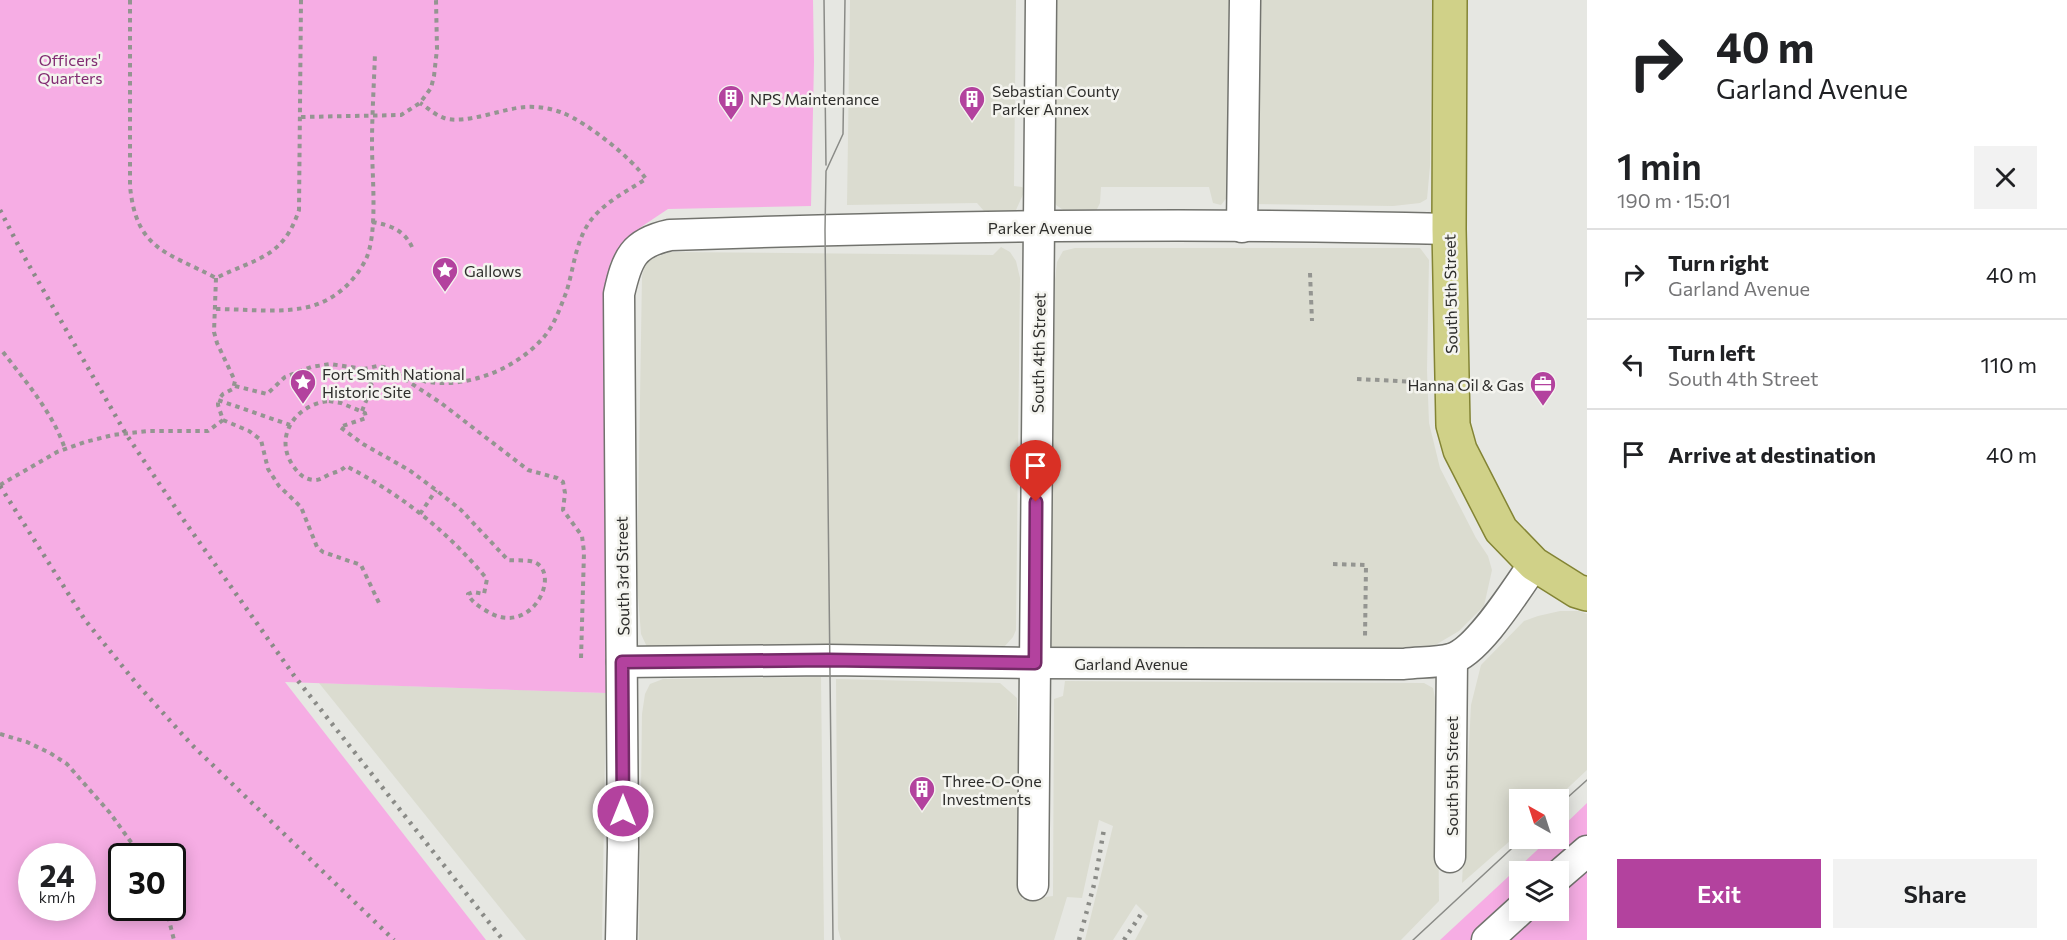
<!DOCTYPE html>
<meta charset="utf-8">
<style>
body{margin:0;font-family:Commissioner,sans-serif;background:#f2f2f2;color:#202124;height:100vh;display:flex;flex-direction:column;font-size:22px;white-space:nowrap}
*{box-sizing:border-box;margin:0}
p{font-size:20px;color:#757577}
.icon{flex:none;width:33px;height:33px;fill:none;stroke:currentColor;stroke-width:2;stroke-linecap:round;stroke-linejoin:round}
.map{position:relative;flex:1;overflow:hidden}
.panel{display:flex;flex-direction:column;background:#fff;width:480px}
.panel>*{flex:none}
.guide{background:#fff;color:#202124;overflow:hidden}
.needle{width:39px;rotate:321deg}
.fabs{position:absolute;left:1509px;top:789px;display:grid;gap:12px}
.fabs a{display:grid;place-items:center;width:60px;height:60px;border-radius:0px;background:#fff;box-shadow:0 3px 15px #0003;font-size:30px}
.speed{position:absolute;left:18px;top:843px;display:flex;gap:12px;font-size:30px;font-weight:700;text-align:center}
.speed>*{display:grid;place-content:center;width:78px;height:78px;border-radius:50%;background:#fff;box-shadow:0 3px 15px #0003;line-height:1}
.speed small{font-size:15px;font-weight:400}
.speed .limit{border:3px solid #111;border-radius:9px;background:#fff;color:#111}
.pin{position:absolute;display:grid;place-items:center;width:51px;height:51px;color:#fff;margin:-62px -26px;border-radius:50% 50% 50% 0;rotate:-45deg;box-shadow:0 0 6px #0007}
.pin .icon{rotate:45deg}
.me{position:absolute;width:66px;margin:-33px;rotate:0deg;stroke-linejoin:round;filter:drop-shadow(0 0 4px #0008)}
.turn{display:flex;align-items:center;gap:21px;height:126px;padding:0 30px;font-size:27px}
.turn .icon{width:78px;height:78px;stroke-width:2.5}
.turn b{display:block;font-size:42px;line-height:51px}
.round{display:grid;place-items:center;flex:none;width:63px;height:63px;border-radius:0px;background:#f2f2f2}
.overview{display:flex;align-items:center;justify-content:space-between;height:102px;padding:0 30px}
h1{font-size:36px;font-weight:600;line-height:45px}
.primary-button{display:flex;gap:12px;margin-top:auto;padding:12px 30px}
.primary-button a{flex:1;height:69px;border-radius:0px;background:#b3429e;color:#fff;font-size:24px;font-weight:600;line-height:69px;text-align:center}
.primary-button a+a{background:#f2f2f2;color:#202124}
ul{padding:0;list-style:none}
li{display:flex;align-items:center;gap:18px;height:90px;padding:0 30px;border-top:2px solid #e0e0e0}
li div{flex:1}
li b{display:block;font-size:22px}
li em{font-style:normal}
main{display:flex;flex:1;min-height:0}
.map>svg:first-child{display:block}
</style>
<main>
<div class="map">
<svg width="1587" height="940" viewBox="0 0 1587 940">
<rect width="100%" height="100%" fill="#e6e7e2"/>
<g fill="#dbdcd0">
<path d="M850,0h166l-2,186 8,1 3,3 -9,20 -18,6 -14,-5 -7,-8 -130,2z"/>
<path d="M1057,0h179l-8,196 -7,9 -8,-2 -4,-16h-108l-1,16 -4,8 -12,4 -15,-1 -13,-9 -5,-13z"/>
<path d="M1251,0h181l-2,166 -3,33 -7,4 -27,3 -146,-2z"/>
<path d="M1001,247l9,5 6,9 4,17 -4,352 -3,7 -9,10 -9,3 -348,-3 -6,-13 -4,-51 5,-307 4,-15 24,-9 323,3z"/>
<path d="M1075,248h345l9,12 -2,110 2,53 11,45 36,70 12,18 4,14 -8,36 -25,25 -27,16 -30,5 -349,-3 -7,-6 5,-120 4,-243 2,-18 6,-11z"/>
<path d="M1560,611h19l8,3v156l-31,29 -36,1 -1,33 -57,50 9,-178 10,-40 43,-44 14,-5z"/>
<path d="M821,677l3,263h-185l3,-226 3,-20 5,-10 13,-5z"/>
<path d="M836,679l164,4 17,15 5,202 31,-4 1,-197 9,-3 2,-15 359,2 9,5 4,20 2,193 -38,39h-266l13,-24 -12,-12 -23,36h-28l28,-114 -14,-6 -17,78 -15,-1 -13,43h-213l-3,-11z"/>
<path d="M319,683l287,10 -4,247h-76z"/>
</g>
<g fill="#f6ade4" fill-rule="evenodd">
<path d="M0,0h813l1,62 -3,144 -143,3 -27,18 -18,17 -13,19 -4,32v398l-321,-11 201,258h-486zM32,856h50v52h-50zM122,856h50v52h-50z"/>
<path d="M1587,803v137h-147l109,-101 9,-1 1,-8zM1520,872h38v38h-38z"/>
</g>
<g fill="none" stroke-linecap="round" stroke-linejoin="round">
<g stroke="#72736e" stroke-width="33">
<g id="minor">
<path d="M1242,227l3,-227"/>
<path d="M622,662l206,-2 207,3 369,1c15,-2 32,-1 47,-5 27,-7 66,-71 83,-95"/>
<path d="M1450,857l2,-198"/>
<path d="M1558,876l29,-25"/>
<path d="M1033,885l8,-885"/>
<path d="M621,940l2,-93 -4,-553c8,-36 14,-51 51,-59 260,-9 520,-13 779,-6"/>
<path d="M1487,940l33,-30"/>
</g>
</g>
<g stroke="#838434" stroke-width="36">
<path id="major" d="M1450,0l-1,229 4,196 7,25 41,80 33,34 43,27 10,3"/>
</g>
<g stroke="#949591" stroke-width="4" stroke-dasharray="4.5 4.5" stroke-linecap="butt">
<path d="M130,0v186c6,64 37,66 86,92 41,-20 67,-20 83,-68l2,-210"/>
<path d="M301,117l100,-2 19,-12 11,-15 3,-12 3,-27 -1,-49"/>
<path d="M372,222c18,3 32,8 40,25"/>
<path d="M1310,273l2,48"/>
<path d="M216,278l-2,54 3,11 18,38 -2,8 -10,5 -5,6 72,25"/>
<path d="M216,309c29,0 68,5 96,-3 24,-7 43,-25 54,-47 12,-26 6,-84 6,-114 0,-31 2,-61 3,-92"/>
<path d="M3,352c23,30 50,61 62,97"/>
<path d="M396,373c11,3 21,7 32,9 40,6 88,-13 115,-44 11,-12 17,-30 23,-45 8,-24 9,-52 25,-73 14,-18 36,-29 55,-41 -14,-21 -60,-57 -83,-66 -10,-4 -25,-7 -37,-6 -23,1 -61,18 -82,11 -9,-3 -16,-10 -24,-15"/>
<path d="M1357,379l62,3"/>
<path d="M235,386l32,8 18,-17 26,-10 19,-3 34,5"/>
<path d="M329,401l12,2 24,10 1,5 -26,9 23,17 46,26 27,20 25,20 47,50c8,1 21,-1 28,3 25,13 -6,77 -51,47 -7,-4 -14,-9 -17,-16l5,-2 11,2 3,-15c-40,-48 -85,-84 -141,-113 -5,5 -10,6 -16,8 -6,3 -11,7 -17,6 -9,-1 -14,-6 -19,-13 -22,-30 2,-63 35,-66z"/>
<path d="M362,411l10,-25 -8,-17 13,-3 11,2 53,35 87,67 29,8 6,4 2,11 -2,17 19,26 2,16 -3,107"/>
<path d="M223,420l26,11 12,9 7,29 11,17 22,21 16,40 6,5 38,13 18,38"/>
<path d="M0,485l57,-33 28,-10 28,-7 36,-4h59l15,-11 -5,-15v-5"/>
<path d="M420,514l16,-24"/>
<path d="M1333,564l33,1 -1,73"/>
<path d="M0,734l27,8 23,11 17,11 43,49 31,43"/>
<path d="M166,908l8,32"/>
</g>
<use href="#minor" stroke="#fff" stroke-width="30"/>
<use href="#major" stroke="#d0d188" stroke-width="33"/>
<g stroke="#8a8b87" stroke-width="1.5">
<path d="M824,0l2,165"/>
<path d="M1558,806l29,-26"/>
<path d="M833,940l-8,-710 1,-59 17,-37 2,-134"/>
<path d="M1413,940l110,-102"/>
</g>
<g stroke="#8a8b87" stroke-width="4.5" stroke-dasharray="3 6" stroke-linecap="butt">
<path d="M0,210l26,50 100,174 59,88 110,155 208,263"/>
<path d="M0,486l85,134 51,63 56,62 202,195"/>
<path d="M1079,940l16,-59 9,-52"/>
<path d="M1124,940l17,-26"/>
</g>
</g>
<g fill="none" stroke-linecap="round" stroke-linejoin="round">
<g stroke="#742b67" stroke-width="15">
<path id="route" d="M623,811l-1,-149 206,-2 207,3 1,-161"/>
</g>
<use href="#route" stroke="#b3429e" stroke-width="10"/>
</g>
<defs>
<g id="building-pin" transform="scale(1.35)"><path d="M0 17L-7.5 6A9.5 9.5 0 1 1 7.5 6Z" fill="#b3429e" stroke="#f4f4ef"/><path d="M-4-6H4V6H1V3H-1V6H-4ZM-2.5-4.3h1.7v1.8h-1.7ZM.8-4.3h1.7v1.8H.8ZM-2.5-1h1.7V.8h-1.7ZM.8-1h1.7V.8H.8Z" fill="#fff"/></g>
<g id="sight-pin" transform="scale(1.35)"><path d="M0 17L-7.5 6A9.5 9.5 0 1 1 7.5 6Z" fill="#b3429e" stroke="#f4f4ef"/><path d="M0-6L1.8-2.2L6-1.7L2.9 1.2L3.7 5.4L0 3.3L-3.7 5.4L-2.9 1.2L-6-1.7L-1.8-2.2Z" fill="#fff"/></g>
<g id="office-pin" transform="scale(1.35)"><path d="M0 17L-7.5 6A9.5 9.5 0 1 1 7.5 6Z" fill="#b3429e" stroke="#f4f4ef"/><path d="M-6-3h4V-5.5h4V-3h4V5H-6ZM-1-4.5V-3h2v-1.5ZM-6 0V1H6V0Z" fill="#fff"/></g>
</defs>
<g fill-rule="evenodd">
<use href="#building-pin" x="731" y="98"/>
<use href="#building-pin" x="972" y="99"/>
<use href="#sight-pin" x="445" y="270"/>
<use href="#sight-pin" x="303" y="382"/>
<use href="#office-pin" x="1543" y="384"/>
<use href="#building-pin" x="922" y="789"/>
</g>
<g text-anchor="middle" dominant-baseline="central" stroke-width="5" stroke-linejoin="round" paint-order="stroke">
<g font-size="16" fill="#822c72" stroke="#f4f4ef">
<text x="70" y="59">Officers'<tspan x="70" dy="18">Quarters</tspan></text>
</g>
<g font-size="16" fill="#2e2e2c" stroke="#f4f4ef" text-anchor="start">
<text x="992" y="90">Sebastian County<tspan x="992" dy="18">Parker Annex</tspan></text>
<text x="750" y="98">NPS Maintenance</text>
<text x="464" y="270">Gallows</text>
<text x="322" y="373">Fort Smith National<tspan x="322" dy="18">Historic Site</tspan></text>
<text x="1524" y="384" text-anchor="end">Hanna Oil &amp; Gas</text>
<text x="942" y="780">Three-O-One<tspan x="942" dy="18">Investments</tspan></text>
</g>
<g font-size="16" fill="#2e2e2c" stroke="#f4f4ef">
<text x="1040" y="227">Parker Avenue</text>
<text transform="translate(1450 294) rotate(-91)">South 5th Street</text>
<text transform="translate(1038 353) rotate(-89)">South 4th Street</text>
<text transform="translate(622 576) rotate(-91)">South 3rd Street</text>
<text x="1131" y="663">Garland Avenue</text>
<text transform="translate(1451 776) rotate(-90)">South 5th Street</text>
</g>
</g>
</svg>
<div class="fabs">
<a><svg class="needle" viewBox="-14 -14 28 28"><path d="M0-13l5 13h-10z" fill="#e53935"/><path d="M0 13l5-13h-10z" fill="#757577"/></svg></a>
<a><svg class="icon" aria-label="layers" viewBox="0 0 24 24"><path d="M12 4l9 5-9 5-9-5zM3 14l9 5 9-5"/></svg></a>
</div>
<div class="speed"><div>24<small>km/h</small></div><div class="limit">30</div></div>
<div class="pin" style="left:1036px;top:502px;background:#d93025"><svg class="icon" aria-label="arrive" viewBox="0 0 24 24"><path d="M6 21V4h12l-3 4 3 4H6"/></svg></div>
<svg class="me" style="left:623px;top:811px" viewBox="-20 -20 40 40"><circle r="17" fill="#b3429e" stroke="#fff" stroke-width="3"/><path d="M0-11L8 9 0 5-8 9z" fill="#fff"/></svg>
</div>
<section class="panel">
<div class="guide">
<div class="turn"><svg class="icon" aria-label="right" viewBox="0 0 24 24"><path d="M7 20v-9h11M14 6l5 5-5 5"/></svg><div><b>40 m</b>Garland Avenue</div></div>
</div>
<div class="overview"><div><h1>1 min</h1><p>190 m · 15:01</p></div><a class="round"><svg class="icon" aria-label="close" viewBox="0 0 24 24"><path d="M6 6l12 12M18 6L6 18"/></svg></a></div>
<ul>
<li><svg class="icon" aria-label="right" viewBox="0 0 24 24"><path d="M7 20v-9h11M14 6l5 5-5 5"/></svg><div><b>Turn right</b><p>Garland Avenue</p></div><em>40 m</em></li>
<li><svg class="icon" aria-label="left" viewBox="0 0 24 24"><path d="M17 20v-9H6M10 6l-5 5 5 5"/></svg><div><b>Turn left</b><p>South 4th Street</p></div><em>110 m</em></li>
<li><svg class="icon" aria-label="arrive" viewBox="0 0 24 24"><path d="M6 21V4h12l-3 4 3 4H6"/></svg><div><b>Arrive at destination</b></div><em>40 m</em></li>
</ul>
<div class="primary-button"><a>Exit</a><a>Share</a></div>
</section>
</main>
